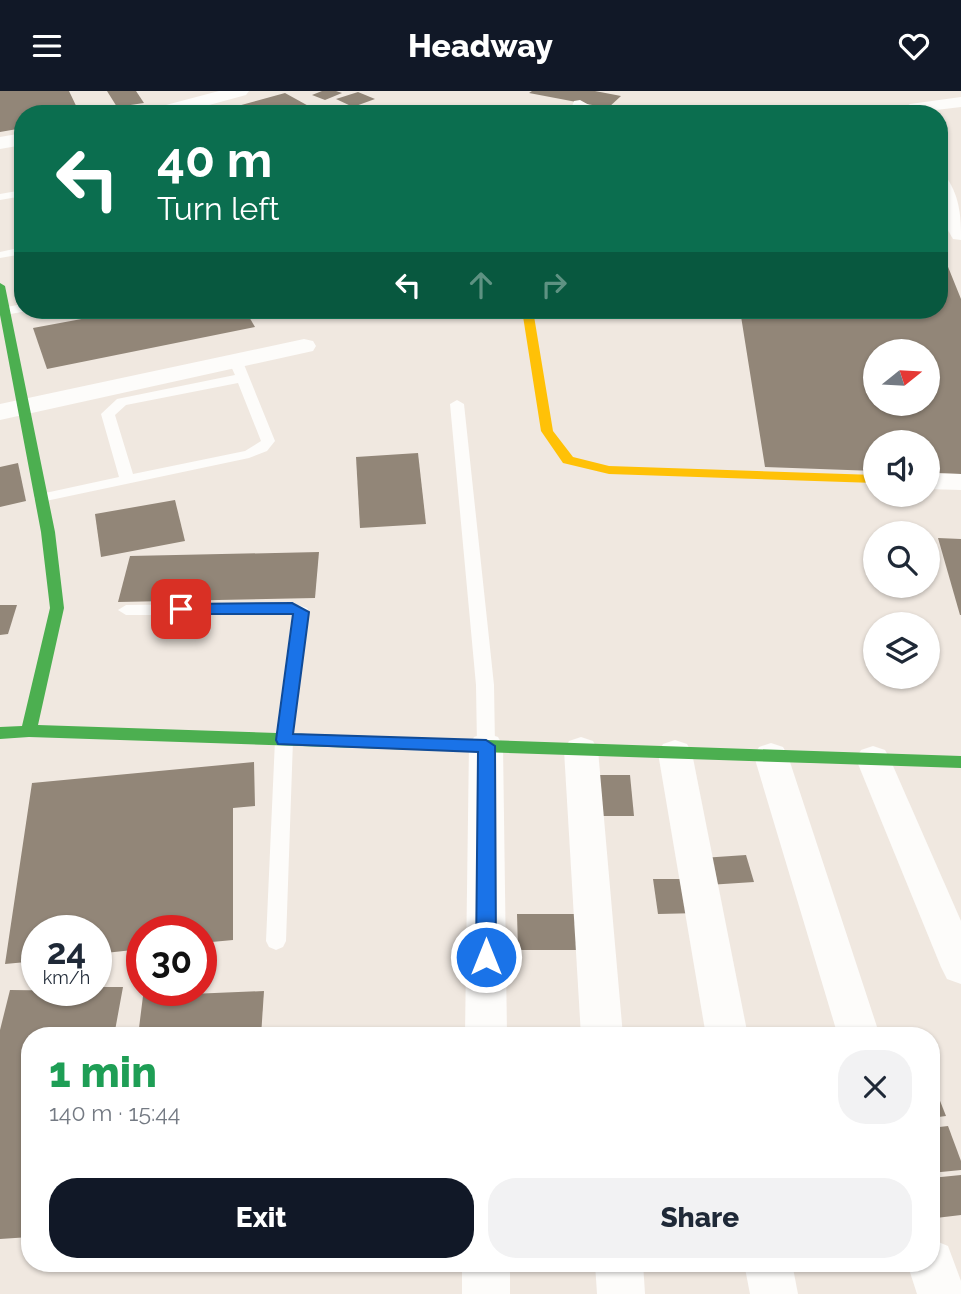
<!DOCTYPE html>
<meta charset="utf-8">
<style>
body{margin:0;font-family:Raleway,sans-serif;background:#f2f2f3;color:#1f2937;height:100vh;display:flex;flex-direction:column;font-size:26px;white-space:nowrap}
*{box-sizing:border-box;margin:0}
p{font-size:23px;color:#747a83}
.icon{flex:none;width:38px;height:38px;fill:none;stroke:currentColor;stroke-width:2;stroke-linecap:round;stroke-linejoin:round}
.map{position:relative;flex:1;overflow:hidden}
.details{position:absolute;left:21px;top:936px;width:919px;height:245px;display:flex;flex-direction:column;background:#fff;border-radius:28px;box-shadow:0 2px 5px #0004}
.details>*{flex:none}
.guide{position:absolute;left:14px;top:14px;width:934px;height:214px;border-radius:28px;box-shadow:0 2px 5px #0004;background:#0b6e4f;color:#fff;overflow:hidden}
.needle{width:46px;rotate:72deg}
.fabs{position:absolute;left:863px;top:248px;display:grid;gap:14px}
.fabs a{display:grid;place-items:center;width:77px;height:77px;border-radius:50%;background:#fff;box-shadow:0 2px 5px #0004;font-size:35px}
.speed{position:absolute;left:21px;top:824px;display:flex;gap:14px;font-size:35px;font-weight:700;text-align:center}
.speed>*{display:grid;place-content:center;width:91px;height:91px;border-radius:50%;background:#fff;box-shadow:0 2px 5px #0004;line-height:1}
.speed small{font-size:18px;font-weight:400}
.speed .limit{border:10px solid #d22;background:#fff;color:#111}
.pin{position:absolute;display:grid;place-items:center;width:60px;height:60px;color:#fff;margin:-30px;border-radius:14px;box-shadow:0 4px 10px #0006}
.me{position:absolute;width:77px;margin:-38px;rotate:0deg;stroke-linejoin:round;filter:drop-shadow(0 0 5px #0008)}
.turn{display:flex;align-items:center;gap:24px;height:147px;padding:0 28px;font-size:32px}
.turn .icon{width:91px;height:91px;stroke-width:2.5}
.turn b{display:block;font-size:49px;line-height:60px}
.lanes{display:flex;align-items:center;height:66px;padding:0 28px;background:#0003;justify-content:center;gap:35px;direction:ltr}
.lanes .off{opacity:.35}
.round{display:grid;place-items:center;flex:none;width:74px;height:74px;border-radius:28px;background:#f2f2f3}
.summary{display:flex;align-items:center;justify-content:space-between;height:119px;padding:0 28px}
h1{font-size:42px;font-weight:800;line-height:52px;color:#1e9e55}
.primary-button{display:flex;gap:14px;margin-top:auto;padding:14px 28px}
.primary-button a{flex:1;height:80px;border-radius:28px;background:#111827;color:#fff;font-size:28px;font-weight:800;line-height:80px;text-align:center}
.primary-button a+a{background:#f2f2f3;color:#1f2937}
header{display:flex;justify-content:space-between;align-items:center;height:91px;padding:0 28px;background:#111827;color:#fff;font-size:32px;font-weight:800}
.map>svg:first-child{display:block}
</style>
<header><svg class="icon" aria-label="menu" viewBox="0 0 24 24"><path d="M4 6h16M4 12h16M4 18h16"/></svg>Headway<svg class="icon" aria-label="heart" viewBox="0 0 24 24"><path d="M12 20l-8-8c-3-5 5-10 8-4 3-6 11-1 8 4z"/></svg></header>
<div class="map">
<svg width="961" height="1203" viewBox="0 0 961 1203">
<rect width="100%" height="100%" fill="#f0e8e0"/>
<g fill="#928678" fill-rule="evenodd">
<path d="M0,0h69l11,23h-57v14l-23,4z"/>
<path d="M107,0h29l8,12 -27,4z"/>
<path d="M322,0h14l6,2 -17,7 -13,-5z"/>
<path d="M532,0h63l26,5 -13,12 -79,-15z"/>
<path d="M358,1l17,7 -22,8 -17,-8z"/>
<path d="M285,2l38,21h-110l-1,-1z"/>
<path d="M940,156l21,52v175l-33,-1v-30h-53v28l-110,-4 -25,-157h200zM875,261h53v52h-53z"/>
<path d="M130,219h115l10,17 -208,42 -14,-41z"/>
<path d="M418,362l8,71 -66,4 -4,-71z"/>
<path d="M18,372l8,38 -26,6v-40z"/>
<path d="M175,409l10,41 -84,16 -6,-43z"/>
<path d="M938,447l23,1v76h-1z"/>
<path d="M319,461l-4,46 -197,4 12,-46z"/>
<path d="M0,514h17l-9,29 -8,1z"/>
<path d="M254,671l1,44 -22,2v132l-32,3v-12h-59v18l-46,5v-23h-59v30l-32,3 27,-181z"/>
<path d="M595,684h35l4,41h-36z"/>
<path d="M746,764l8,27 -46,3 -6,-27z"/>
<path d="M653,788h41l6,34 -42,1z"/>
<path d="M517,823h66l3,36h-68z"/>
<path d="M96,896h27l-9,49h-84v201l-30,2v-209l10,-40 86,1z"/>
<path d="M264,900l-3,45h-123l5,-40z"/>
<path d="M931,987l15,38 -15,2z"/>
<path d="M948,1035l13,35v9l-30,3v-45z"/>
<path d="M961,1084v40l-25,3 -5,-13v-27z"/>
</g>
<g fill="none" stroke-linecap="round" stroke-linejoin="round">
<g fill="#fdfcfa" fill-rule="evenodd">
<path d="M23,99v6l-23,4v-6z"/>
<path d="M23,156v7l-23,4v-6z"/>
<path d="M23,213v6l4,1 -22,4 -5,-2 1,-5z"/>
<path d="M236,267l7,4 32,79 -8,10 -18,7 -208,44 -5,-1 -2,-3 2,-3 83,-18 -18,-63 16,-15 118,-24 -6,-13zM238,292l23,58 -16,10 -112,23 -18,-59 11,-10z"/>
<path d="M457,309l7,4 30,281 1,61 -3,5h-12l-3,-5 -1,-61 -26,-281z"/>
<path d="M292,512l15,5 2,4 -16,128 -7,201 -3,6 -7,3 -7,-3 -3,-6 9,-201 17,-125h-166l-8,-5 8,-5z"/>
</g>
<g fill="#fdfcfa" fill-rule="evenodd">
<path d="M219,0h30l-3,4 -70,19h-31l2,-4z"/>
<path d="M961,6v10l-58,7 -2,-4 9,-6z"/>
<path d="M580,9l9,5 -2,9h-18l5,-13z"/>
<path d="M23,42v12l-23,4v-12z"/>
<path d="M940,85l7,2c13,20 14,39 14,62l-8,-1c-13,-20 -14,-41 -13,-63z"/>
<path d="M304,248l9,2 3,5 -3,5 -313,69v-16z"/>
<path d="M928,382l33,1v16l-33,-1z"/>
<path d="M486,642l12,4 5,9 4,290h-42l4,-290 5,-9z"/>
<path d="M581,646l12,4 5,9 25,286h-42l-17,-286 5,-9z"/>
<path d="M675,649l12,4 5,9 56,283h-42l-48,-283 5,-9z"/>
<path d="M771,652l12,4 5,9 92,280h-42l-84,-280 5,-9z"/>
<path d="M873,655l12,4 5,9 71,162v63l-14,-5 -6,-12 -85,-208 5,-9z"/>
<path d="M931,1148l17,7 13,35v13h-44l-10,-31h24z"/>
<rect x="462" y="1172" width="48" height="31"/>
<path d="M595,1172h48l2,31h-48z"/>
<path d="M744,1172h48l6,31h-48z"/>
</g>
<path fill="#4caf50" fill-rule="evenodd" d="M0,192l5,3 50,246 9,76 -26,117 923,31v12l-932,-31 -29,2v-12l22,-1 28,-118 -9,-76 -41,-217z"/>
<path fill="#ffc107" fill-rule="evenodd" d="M522,219h11l20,121 20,26 36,9 266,9v8l-266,-9 -46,-11 -22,-32z"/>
</g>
<path fill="#1a73e8" stroke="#114b97" stroke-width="2" d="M292,512l17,9 -16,122 193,6 9,6 1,211 -3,6 -7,2 -7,-2 -3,-6 2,-205 -200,-8 -2,-4 17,-126h-112l-8,-5 8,-5z"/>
</svg>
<div class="fabs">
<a><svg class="needle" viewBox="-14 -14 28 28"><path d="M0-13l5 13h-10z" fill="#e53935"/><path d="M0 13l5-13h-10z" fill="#747a83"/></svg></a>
<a><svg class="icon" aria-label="sound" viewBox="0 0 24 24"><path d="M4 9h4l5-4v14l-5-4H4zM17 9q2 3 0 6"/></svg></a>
<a><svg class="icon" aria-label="search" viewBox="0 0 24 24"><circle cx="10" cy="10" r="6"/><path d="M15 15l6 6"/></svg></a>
<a><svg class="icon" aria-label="layers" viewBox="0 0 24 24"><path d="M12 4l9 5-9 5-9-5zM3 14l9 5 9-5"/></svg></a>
</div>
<div class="speed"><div>24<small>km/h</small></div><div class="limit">30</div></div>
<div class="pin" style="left:181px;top:518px;background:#d93025"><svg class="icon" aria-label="arrive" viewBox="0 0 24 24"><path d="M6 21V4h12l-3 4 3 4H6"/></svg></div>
<svg class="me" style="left:486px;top:866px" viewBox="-20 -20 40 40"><circle r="17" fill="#1a73e8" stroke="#fff" stroke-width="3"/><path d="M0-11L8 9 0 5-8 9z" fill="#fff"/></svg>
<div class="guide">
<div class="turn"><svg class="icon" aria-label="left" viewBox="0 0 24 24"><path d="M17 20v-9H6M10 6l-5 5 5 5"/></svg><div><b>40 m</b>Turn left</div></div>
<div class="lanes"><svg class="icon" aria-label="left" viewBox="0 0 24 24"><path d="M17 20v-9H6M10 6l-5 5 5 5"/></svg><svg class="icon off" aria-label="ahead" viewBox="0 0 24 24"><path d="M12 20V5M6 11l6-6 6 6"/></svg><svg class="icon off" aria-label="right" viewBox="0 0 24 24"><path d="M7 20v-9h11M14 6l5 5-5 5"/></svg></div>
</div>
<section class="details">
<div class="summary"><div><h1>1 min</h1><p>140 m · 15:44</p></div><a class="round"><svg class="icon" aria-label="close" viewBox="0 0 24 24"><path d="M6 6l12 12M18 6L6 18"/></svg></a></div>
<div class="primary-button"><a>Exit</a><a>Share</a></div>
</section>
</div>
